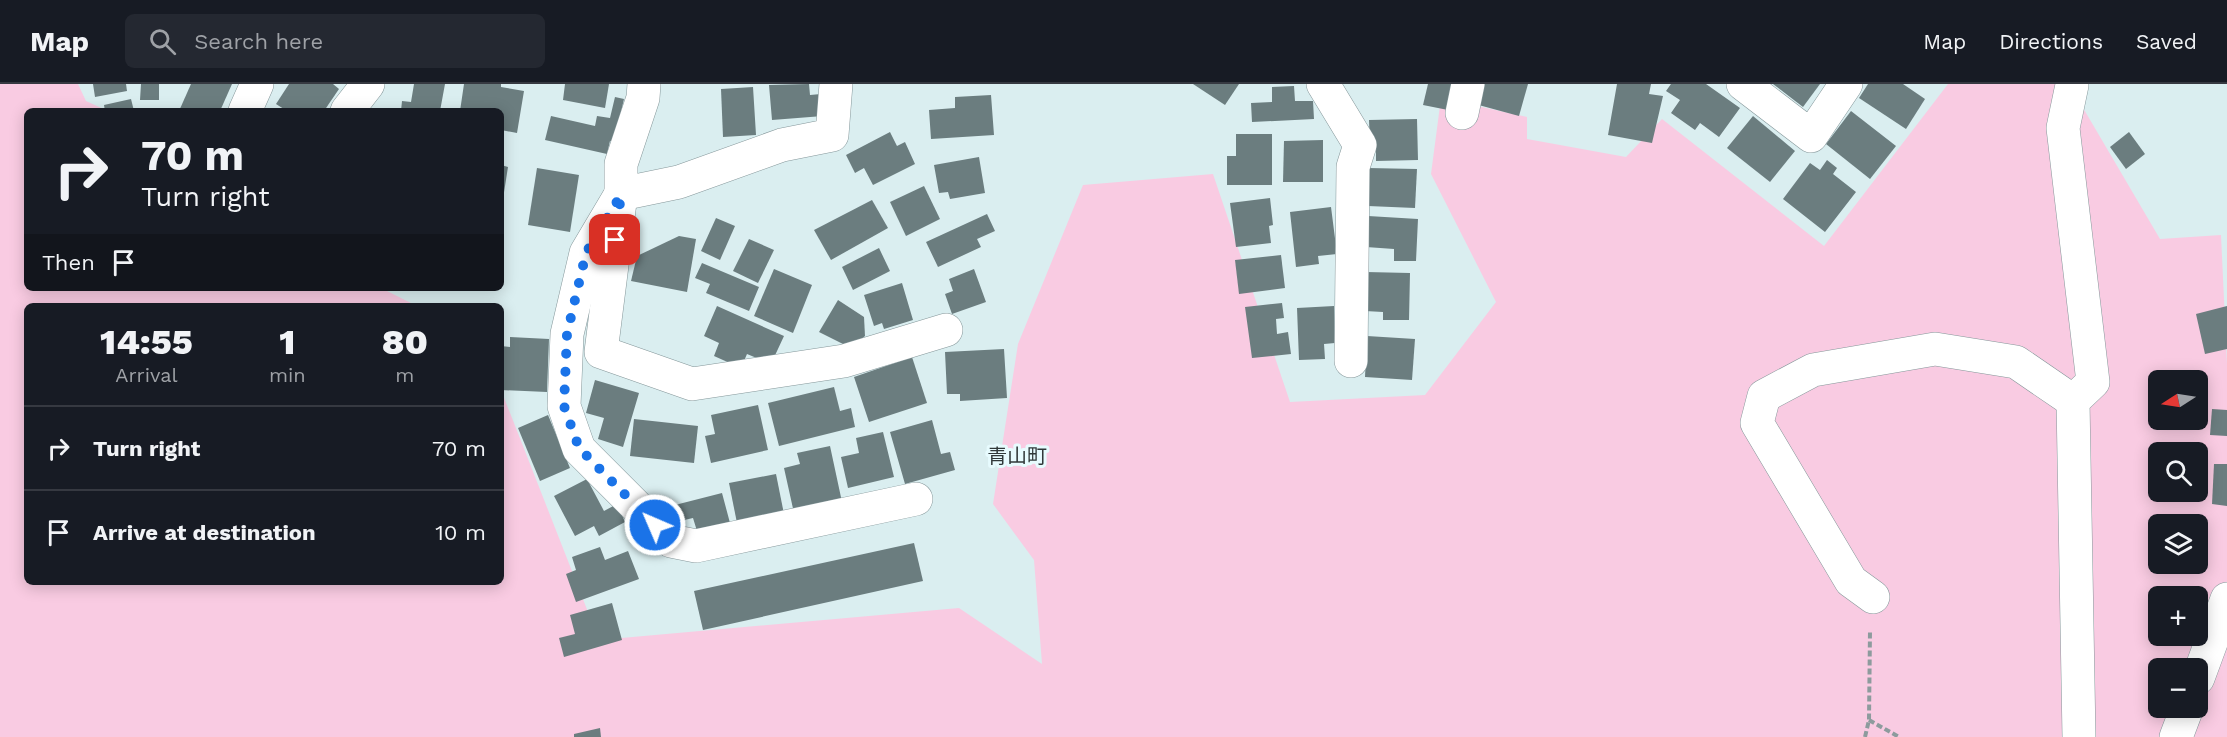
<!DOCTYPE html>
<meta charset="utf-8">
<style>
body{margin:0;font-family:"Work Sans","Noto Sans JP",sans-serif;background:#242831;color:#f1f3f6;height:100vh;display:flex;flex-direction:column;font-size:22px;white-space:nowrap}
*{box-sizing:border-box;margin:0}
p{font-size:20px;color:#9ea1a6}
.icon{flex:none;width:33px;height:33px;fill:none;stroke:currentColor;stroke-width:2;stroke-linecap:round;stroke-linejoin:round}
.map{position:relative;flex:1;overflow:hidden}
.side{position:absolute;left:24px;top:219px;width:480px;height:282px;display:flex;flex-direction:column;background:#171b24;border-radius:9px;box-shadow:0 3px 15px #0003}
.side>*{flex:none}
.guide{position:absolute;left:24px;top:24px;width:480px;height:183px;border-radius:9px;box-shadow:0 3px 15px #0003;background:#171b24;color:#f1f3f6;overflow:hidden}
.needle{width:39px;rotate:258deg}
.buttons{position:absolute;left:2148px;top:286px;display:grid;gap:12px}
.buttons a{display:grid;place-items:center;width:60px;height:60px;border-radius:9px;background:#171b24;box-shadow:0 3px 15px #0003;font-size:30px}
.pin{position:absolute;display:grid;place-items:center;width:51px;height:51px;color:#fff;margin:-26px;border-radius:12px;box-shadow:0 3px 9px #0006}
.me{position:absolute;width:66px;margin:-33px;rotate:315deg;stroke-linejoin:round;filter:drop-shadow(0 0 4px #0008)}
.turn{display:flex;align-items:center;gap:21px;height:126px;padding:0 18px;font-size:27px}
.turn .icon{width:78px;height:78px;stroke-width:2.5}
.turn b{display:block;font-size:42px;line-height:51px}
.then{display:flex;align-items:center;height:57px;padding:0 18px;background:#0003;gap:12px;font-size:22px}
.eta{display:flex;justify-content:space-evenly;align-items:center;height:102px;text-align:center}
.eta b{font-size:36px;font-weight:800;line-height:42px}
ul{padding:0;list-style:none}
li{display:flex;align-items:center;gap:18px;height:84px;padding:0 18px;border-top:2px solid #363941}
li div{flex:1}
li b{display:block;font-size:22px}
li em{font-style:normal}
header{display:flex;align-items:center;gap:36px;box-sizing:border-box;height:84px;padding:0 30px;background:#171b24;border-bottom:2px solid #363941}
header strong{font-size:28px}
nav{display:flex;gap:33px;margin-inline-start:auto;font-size:21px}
.search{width:420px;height:54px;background:#242831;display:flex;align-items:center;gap:15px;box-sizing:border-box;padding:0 21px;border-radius:9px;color:#9ea1a6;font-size:22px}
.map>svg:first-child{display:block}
</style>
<header>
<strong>Map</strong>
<div class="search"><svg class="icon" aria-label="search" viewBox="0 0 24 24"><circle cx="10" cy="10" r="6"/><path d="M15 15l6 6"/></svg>Search here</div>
<nav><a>Map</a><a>Directions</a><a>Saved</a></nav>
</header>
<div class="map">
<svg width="2227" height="653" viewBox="0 0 2227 653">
<rect width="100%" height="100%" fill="#daeef0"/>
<path fill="#f9cbe2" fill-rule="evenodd" d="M0,0h78l8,17 22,10h-81v177h354l36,18h-390v276h474v-192l98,250 360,-32 83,56 -8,-104 -41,-56 25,-160 65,-159 130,-11 77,228 135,-7 71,-93 -65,-128 10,-76 86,19v22l99,18 36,-38 162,127 124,-162h121l91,155 61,-4 6,129v373h-2227zM2158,297h40v39h-40zM2158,369h40v39h-40zM2158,441h40v39h-40zM2158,513h40v39h-40zM2158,585h40v39h-40z"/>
<g fill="#6b7d7f">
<path d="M93,0h33l1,7 -32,6z"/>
<path d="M141,0h18v16h-19z"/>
<path d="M191,0h41l-12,27h-41z"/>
<path d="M289,0h44l6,5 -15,22h-37l-11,-7z"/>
<path d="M414,0h31l-5,27h-39l1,-10 9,1z"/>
<path d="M464,0h37v3l23,4 -7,42 -16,-3v-19h-41z"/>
<path d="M565,0h44l-4,24 -42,-8z"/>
<path d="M809,0l1,11 11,-1 2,22 -51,4 -3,-35z"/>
<path d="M1193,0h46l-14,21z"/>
<path d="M1428,0h31l-6,27 -30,-6z"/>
<path d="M1480,0h48l-9,32 -44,-12z"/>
<path d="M1617,0h34l-2,10 14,2 -11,47 -44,-8z"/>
<path d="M1671,0h35l34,24 -21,29 -19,-14 -5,7 -24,-17 9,-13 -14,-9z"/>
<path d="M1773,0h47l-17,23z"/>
<path d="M1868,0h35l22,15 -19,30 -47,-31z"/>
<path d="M1294,2l1,15h18l1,18 -62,3 -1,-19 21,-1v-15z"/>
<path d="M753,3l3,48 -33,2 -2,-48z"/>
<path d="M991,11l3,40 -63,4 -2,-29 26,-2v-11z"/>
<path d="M615,13l9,2 -10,43 -4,-1 -3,13 -62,-14 6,-24 44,10 2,-10 13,2z"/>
<path d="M131,15l3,12h-29l-1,-6z"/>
<path d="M1851,27l45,35 -26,33 -44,-35z"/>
<path d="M1753,32l42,35 -25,31 -43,-34z"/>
<path d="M1417,35l1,41 -42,1v-17l-6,1 -1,-25z"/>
<path d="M890,48l7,14 8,-4 10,22 -42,21 -9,-17 -9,5 -9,-18z"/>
<path d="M2129,48l16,22 -19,15 -16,-22z"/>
<path d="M1236,50h36v51h-45v-29h9z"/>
<path d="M1323,56v42h-40l1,-41z"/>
<path d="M979,73l6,36 -35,6 -2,-7 -9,1 -5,-28z"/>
<path d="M1827,76l10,8 -4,6 23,18 -31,40 -42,-33 27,-36 10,7z"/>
<path d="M501,81l7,2 -6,38h-1z"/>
<path d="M537,84l42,7 -9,57 -42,-7z"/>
<path d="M1368,84l49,1 -2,39 -47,-2z"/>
<path d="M924,102l16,33 -34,17 -16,-34z"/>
<path d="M1270,114l3,27 -4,1 2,17 -35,4 -6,-44z"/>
<path d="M872,116l16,28 -57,32 -17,-30z"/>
<path d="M1331,123l6,47 -19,2 1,8 -23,3 -6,-55z"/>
<path d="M987,130l8,17 -18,8 4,8 -43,20 -12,-25z"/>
<path d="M1368,132l50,3 -2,42h-22v-12l-28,-2z"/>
<path d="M716,134l19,8 -15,34 -19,-9z"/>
<path d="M679,152l17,3 -9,53 -56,-11 6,-25z"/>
<path d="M749,155l25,11 -16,33 -25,-12z"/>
<path d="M879,164l11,23 -37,19 -11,-23z"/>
<path d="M1281,171l4,33 -46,6 -4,-34z"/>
<path d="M702,179l57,24 -10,24 -43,-18 4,-9 -15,-6z"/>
<path d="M774,185l38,16 -19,48 -39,-17z"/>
<path d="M974,185l12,33 -34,12 -7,-20 8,-3 -4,-12z"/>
<path d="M1366,188l44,1 -1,47h-26v-8l-18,-1z"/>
<path d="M902,199l11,37 -29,9 -2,-6 -8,3 -10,-31z"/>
<path d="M838,216l26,17 1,19 -14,12 -32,-16z"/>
<path d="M1282,219l2,15 -8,1 1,15 11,-2 3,22 -39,4 -7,-51z"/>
<path d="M717,222l67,30 -13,28 -24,-10 -6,14 -27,-12 5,-13 -15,-7z"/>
<path d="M1334,222l1,37 -11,1 1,15 -26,1 -2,-52z"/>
<path d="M2227,222v43l-22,5 -9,-40z"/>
<path d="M1367,252l48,3 -3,41 -47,-3z"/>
<path d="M510,253l39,2 -2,53 -46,-2v-44l9,1z"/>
<path d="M1004,265l3,49 -47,3v-7h-13l-2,-42z"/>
<path d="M912,273l15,46 -58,19 -15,-45z"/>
<path d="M595,296l44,13 -16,54 -25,-8 6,-21 -18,-5z"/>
<path d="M834,303l6,24 11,-3 4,19 -76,19 -11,-43z"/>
<path d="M758,321l10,45 -57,13 -6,-27 10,-2 -4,-19z"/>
<path d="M2212,325l15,1v26l-17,-1z"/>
<path d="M548,331l22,53 -30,13 -22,-53z"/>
<path d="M634,335l64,7 -4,37 -64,-7z"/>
<path d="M932,336l9,34 9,-2 5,18 -50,14 -15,-52z"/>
<path d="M883,348l11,45 -46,11 -7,-31 18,-4 -3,-15z"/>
<path d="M830,362l12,56 -48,11 -10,-45 16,-4 -3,-11z"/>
<path d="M2214,380h13v42l-15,-2z"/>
<path d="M776,390l8,40 -47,9 -8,-40z"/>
<path d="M587,395l17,32 13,-7 8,18 -26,14 -5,-10 -19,10 -21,-40z"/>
<path d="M722,409l8,30 -33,8 -4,-13 -13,3 -5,-16z"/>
<path d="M914,459l9,38 -220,49 -9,-39z"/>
<path d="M600,463l5,13 23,-9 11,28 -63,23 -10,-28 10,-4 -4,-13z"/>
<path d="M612,519l10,37 -58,17 -5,-19 16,-4 -5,-19z"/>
<path d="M600,644l1,9h-27v-3z"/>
</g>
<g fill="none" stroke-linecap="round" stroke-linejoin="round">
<g stroke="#85979a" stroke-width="34">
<g id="street">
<path d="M644,0l-1,14 -22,66v30l-20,158 91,32 152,-23 102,-31"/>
<path d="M836,0l-4,51 -50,10 -103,37 -58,12 -35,59 -19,81 -3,72 15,43 92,92 25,5 220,-47"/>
<path d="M1323,0l37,61 -7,22 -2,194"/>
<path d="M1743,0l68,52 35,-52"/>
<path d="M2072,1l-9,43 30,254 -20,19 6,336"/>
<path d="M245,27l12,-27"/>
<path d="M347,27l21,-27"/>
<path d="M1462,29l6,-29"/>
<path d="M1873,513l-22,-16 -94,-158 7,-27 49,-26 122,-21 81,13 57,39"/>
<path d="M2198,594l29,-79"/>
<path d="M2176,653l11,-29"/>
</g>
</g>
<g stroke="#8d9b9d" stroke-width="4" stroke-dasharray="6 3" stroke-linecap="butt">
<path d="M1869,636l30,17"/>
<path d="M1865,653l4,-17 1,-89"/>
</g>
<use href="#street" stroke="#fff" stroke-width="33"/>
</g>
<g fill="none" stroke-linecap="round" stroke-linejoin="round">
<path stroke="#1a73e8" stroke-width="10" stroke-dasharray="0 18" d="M615,156l6,-45 -35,58 -19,81 -3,72 15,42 76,77"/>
</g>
<g text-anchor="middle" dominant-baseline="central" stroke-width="6" stroke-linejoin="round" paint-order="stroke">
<g font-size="20" fill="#303839" stroke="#e7fbfe">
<text x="1017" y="372">青山町</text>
</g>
</g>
</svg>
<div class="buttons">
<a><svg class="needle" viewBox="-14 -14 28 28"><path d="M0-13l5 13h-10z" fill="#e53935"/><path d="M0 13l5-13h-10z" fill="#9ea1a6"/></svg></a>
<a><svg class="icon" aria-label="search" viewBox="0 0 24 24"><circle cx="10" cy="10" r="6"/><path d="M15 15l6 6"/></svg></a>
<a><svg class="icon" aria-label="layers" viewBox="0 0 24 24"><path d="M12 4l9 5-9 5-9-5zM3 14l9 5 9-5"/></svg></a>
<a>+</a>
<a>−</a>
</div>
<div class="pin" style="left:615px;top:156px;background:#d93025"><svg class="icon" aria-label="arrive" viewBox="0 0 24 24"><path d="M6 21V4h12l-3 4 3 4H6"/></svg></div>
<svg class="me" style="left:655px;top:441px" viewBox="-20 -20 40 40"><circle r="17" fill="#1a73e8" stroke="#fff" stroke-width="3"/><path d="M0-11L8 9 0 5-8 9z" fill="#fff"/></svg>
<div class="guide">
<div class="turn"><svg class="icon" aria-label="right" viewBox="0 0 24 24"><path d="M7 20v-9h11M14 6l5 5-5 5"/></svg><div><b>70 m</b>Turn right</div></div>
<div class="then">Then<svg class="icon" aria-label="arrive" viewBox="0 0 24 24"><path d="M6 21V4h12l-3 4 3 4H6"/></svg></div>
</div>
<section class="side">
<div class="eta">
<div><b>14:55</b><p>Arrival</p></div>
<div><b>1</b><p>min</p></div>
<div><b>80</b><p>m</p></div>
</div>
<ul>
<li><svg class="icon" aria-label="right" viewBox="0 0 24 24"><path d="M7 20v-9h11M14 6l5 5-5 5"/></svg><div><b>Turn right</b></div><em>70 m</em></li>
<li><svg class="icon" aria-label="arrive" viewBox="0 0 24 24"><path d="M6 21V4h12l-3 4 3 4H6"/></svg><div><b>Arrive at destination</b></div><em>10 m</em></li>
</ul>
</section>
</div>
